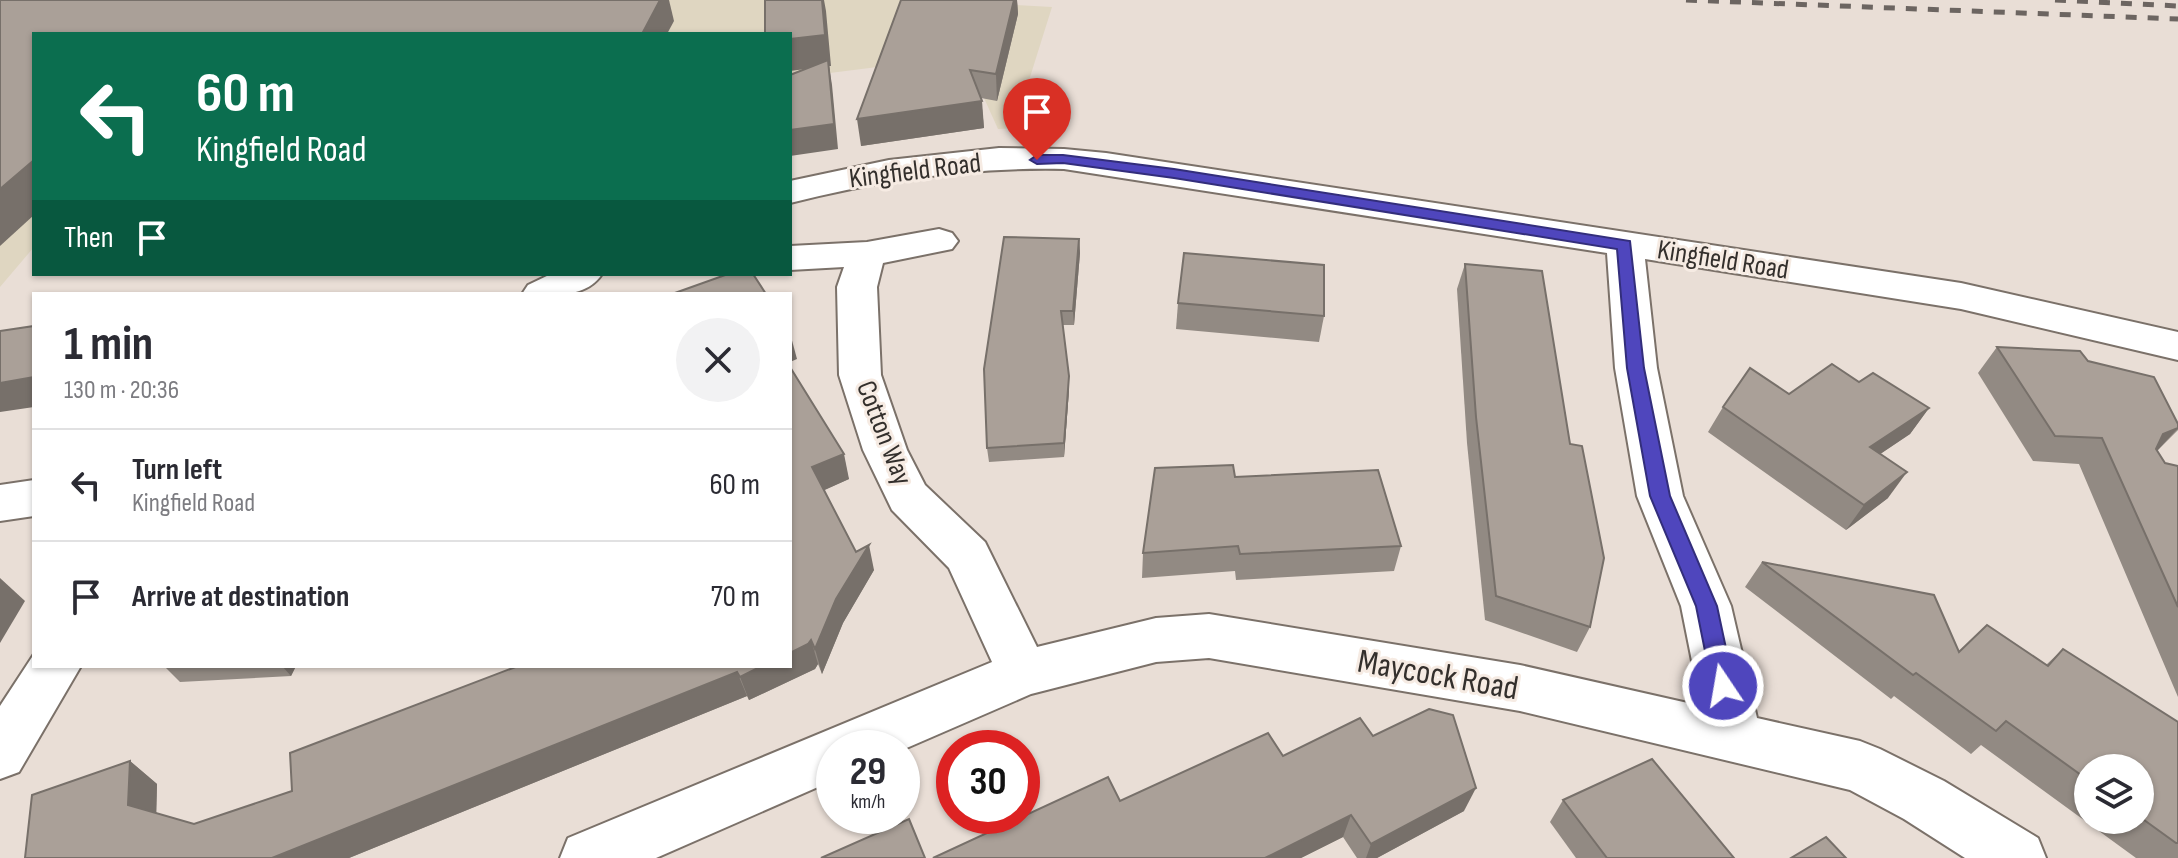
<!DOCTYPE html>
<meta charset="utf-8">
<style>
body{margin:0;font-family:"Sofia Sans Condensed",sans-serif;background:#f2f2f3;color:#2b2b33;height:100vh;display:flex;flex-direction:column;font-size:30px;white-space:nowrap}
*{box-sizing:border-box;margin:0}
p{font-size:26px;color:#7c7c81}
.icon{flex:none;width:44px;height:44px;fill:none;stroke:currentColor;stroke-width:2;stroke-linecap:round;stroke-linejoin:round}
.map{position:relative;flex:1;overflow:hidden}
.sheet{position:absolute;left:32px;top:292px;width:760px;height:376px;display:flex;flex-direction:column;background:#fff;border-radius:0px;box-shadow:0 2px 6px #0004}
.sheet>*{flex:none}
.hud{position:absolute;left:32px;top:32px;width:760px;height:244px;border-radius:0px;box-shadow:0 2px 6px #0004;background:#0b6e4f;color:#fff;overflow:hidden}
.buttons{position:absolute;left:2074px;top:754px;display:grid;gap:16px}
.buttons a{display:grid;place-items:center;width:80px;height:80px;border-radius:50%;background:#fff;box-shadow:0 2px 6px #0004;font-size:40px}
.speed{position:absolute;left:816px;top:730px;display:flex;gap:16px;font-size:40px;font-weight:700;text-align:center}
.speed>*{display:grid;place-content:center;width:104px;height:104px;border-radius:50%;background:#fff;box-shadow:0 2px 6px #0004;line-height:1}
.speed small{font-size:20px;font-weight:400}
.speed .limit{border:12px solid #d22;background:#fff;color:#111}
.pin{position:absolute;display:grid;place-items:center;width:68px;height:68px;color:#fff;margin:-82px -34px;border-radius:50% 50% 50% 0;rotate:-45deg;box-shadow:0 0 8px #0007}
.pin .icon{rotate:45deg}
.me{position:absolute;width:88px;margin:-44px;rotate:348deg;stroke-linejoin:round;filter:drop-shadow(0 0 6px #0008)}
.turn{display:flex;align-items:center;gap:28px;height:168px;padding:0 32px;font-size:36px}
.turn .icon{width:104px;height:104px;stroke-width:2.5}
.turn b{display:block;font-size:56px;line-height:68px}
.then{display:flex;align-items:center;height:76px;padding:0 32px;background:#0003;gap:16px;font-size:30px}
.round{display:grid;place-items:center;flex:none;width:84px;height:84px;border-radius:42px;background:#f2f2f3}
.headline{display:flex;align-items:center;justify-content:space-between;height:136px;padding:0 32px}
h1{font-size:48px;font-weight:700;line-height:60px}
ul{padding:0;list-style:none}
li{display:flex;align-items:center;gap:24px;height:112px;padding:0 32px;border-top:2px solid #e1e1e2}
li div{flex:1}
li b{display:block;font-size:30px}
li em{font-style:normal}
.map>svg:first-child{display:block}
</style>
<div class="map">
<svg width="2178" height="858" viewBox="0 0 2178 858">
<rect width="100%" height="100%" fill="#e9ded6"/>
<path fill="#dfd6c1" d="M0,0h924l128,7 -38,121 -16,1 -33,-73 -175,22v-44h-756v213l-34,40z"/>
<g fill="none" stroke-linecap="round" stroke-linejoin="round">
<g stroke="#7b7169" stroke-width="4">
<g id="minor">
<path d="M999,148l65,1 42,4 855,130 217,49v28l-217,-51 -316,-50 12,109 26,128 48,110 26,112 103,23 20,8 64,32 94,57 8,20h-81l-61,-39 -54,-29 -330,-79 -311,-53 -53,4 -125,32 -129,56 -68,-2v32l-178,78h-96l8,-20 424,-176 -43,-94 -57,-58 -29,-60 -24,-75 -2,-88 7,-20 -54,3v-24l77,-4 72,-13 13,4 6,8 -6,8 -69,14 -6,24 4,88 26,75 18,35 60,57 52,105 119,-29 53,-4 311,51 181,41 -20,-100 -44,-110 -22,-128 -8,-115 -543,-84c-93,-2 -184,11 -274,34v-22l99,-21z"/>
<path d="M551,274h51c-17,26 -52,20 -80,20l6,-9z"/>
<path d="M34,480v36l-34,5v-36z"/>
<path d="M34,654v12h47l-62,106 -19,7v-73z"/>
</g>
</g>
<use href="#minor" fill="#fff" fill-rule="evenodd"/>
<g stroke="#6c6561" stroke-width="5" stroke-dasharray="11 11" stroke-linecap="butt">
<path d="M1686,0l492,19"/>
<path d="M2055,0l123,6"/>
</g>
</g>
<g fill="#928a83" fill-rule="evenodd">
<path d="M901,0h116l1,14 -21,87 -16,-3 3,30 -123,18z"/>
<path d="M1079,239l1,14 -6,72h-11l6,51v14l-5,67 -75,5 -2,-14z"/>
<path d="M1465,264l125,363 -13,25 -92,-32 -18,-177 -10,-154z"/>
<path d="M1178,303l146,13 -5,26 -143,-13z"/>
<path d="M1997,347l91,14 90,63v6l-21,21 8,12 13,3v231l-99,-233 -46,-3 -55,-88z"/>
<path d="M790,367l59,112 -25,11 32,62 18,18 -31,53 -21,51 -4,-10 -3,5 -66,31 -2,-4 -398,162h-324l105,-97 27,23 -1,29 38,11 98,-33 -2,-38 500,-87z"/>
<path d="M1859,382l70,26 -19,26 -30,20 8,44 -42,32 -138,-98 15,-25 66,-13z"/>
<path d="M1235,477l166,69 -7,25 -158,9 -1,-9 -93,7 1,-25z"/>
<path d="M1762,562l197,90 87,13 17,-16 115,73v136h-42l-155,-113 -10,9 -77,-58 -3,3 -146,-112zM2088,768h52v52h-52z"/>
<path d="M164,666h132l-5,10 -111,6z"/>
<path d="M1373,736l91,75 -87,47h-20l-14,-21 -42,21h-368l187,-57 163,-45z"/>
<path d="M1563,800l171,58h-158l-26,-36z"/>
</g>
<g fill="#77706a">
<path d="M660,0h9l5,21 -7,13h-25z"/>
<path d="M822,0h2l2,11 5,55h-2l3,19 6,64 -48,7v-26l39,-64 -39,5v-32z"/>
<path d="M1014,0h3l1,14 -21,87 -1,-27z"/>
<path d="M982,101l2,27 -123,18 -4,-27z"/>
<path d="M34,160v55l-34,31v-57z"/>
<path d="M1079,239l1,14 -6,72 -1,-14z"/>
<path d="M790,333l7,26 -7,3z"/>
<path d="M1069,376v14l-5,67v-14z"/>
<path d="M34,377v30l-34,5v-29z"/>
<path d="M1929,408l-19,26 -58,39 18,-26z"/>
<path d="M2178,428l-23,25 -17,6 25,-25z"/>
<path d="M844,454l5,25 -31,14 -6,-26z"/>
<path d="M1907,472l-19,26 -42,32 18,-25z"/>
<path d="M869,545l5,25 -31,53 -21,51 -7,-25 21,-50z"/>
<path d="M0,578l25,23 -25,42z"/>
<path d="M811,640l7,24 -3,5 -66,31 -9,-23 22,-11h28v-13z"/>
<path d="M282,666h14l-5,10z"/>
<path d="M737,672l10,24 -398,162h-77z"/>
<path d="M130,761l27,23 -1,43 -28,-22z"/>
<path d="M1476,788l-12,23 -87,47h-11l5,-14z"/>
<path d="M1351,815l-8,22 -42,21h-36z"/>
</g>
<g fill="#aaa098" stroke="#77706a" stroke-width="2">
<path d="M0,0h660l-18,34h-608v126l-34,29z"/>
<path d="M765,0h57l3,35 -35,4v-5h-25z"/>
<path d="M901,0h113l-18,74 -26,-4 12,31 -125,18z"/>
<path d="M828,60l6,64 -44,6v-55z"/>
<path d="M1004,237l75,2 -6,72h-12l8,65 -5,67 -77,5 -3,-79z"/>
<path d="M1184,253l140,12v51l-146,-13z"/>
<path d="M1465,264l77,7 28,173 12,2 22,112 -14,69 -94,-31 -20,-179z"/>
<path d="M728,274h25l13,20h-94z"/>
<path d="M34,326v51l-34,6v-52z"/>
<path d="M1997,347l83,4 8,10 66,16 24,47v4l-15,6 -7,15 9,14 13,3v141l-76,-169 -47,-2z"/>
<path d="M1832,364l27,18 14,-9 56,35 -59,39 37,25 -43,33 -141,-98 27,-39 39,26z"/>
<path d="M790,367l54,87 -32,13 44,85 13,-7 -33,54 -21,50 -4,-9 -3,4 -18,9z"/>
<path d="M1233,465l2,12 143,-7 23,76 -161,8 -2,-8 -95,7 12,-85z"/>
<path d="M1762,562l172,33 25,57 28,-27 61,41 15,-17 115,73v121h-2l-36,-26v-49h-52v12l-82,-59 -10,10 -80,-58 -3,2z"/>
<path d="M518,666h244l-22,11 -3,-5 -465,186h-247l7,-63 98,-34 -2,44 66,19 98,-33 -2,-38z"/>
<path d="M1429,709l24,6 23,73 -105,56 -20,-29 -86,43h-332l175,-81 12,24 148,-68 15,23 77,-38 13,18z"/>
<path d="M1652,759l82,99h-127l-44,-58z"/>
<path d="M909,819l16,39h-104z"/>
<path d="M1826,837l20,21h-55z"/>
</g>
<path fill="#4f46bd" stroke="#332e7b" stroke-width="2" d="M1063,155l111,14 456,72 14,127 26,128 47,110 17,80 -3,7 -8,3 -8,-3 -3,-7 -16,-80 -46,-110 -23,-128 -10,-119 -443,-71 -111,-15 -26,1 -7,-4 7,-5z"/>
<g text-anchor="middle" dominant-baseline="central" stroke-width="6" stroke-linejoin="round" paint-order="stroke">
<g font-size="28" fill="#332f2c" stroke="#f6ebe3">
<text transform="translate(915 171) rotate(-7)">Kingfield Road</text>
<text transform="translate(1723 260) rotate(9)">Kingfield Road</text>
<text transform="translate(884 433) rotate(69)">Cotton Way</text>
</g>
<g font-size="34" fill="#332f2c" stroke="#f6ebe3">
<text transform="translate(1438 675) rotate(10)">Maycock Road</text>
</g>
</g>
</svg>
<div class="buttons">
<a><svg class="icon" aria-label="layers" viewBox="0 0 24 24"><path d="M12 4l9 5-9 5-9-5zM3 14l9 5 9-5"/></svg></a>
</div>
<div class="speed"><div>29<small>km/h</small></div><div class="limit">30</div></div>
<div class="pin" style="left:1037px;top:160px;background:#d93025"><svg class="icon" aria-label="arrive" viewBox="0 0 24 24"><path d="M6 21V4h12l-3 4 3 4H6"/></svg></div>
<svg class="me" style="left:1723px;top:686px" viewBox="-20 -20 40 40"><circle r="17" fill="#4f46bd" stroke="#fff" stroke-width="3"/><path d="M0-11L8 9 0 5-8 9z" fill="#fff"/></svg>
<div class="hud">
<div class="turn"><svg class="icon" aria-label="left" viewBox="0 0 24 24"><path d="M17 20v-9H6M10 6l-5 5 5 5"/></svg><div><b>60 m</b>Kingfield Road</div></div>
<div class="then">Then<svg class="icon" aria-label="arrive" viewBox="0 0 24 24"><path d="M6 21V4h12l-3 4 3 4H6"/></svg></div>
</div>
<section class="sheet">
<div class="headline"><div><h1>1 min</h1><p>130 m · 20:36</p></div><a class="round"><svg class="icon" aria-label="close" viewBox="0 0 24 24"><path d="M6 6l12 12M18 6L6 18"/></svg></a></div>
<ul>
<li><svg class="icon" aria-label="left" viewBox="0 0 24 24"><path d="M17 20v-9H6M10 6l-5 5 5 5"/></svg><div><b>Turn left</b><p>Kingfield Road</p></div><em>60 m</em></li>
<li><svg class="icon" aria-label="arrive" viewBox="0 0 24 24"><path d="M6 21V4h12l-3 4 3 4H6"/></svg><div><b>Arrive at destination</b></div><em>70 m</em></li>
</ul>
</section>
</div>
